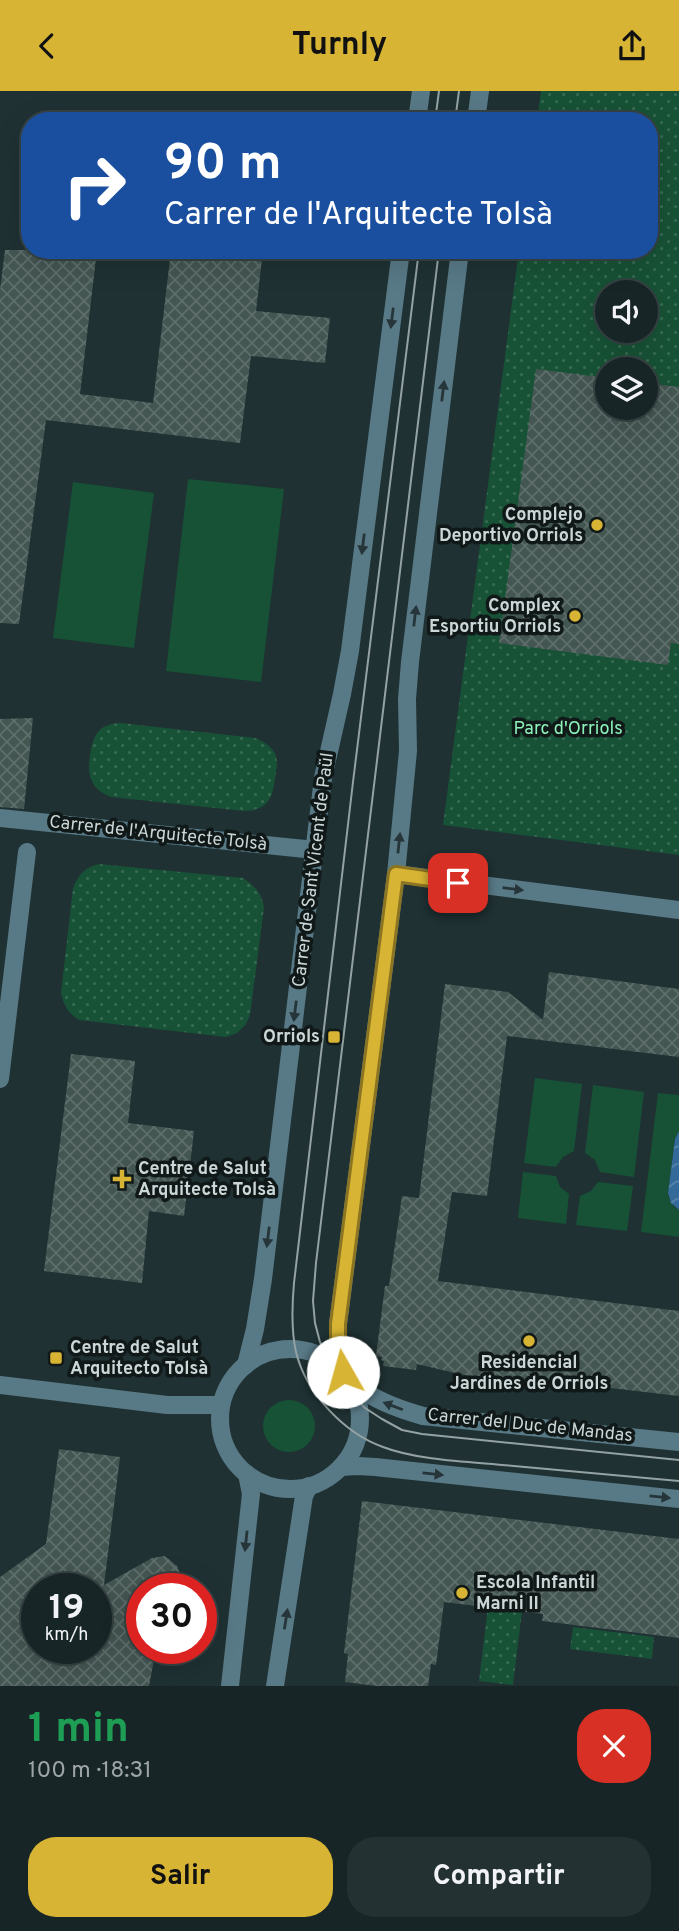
<!DOCTYPE html>
<html lang="es">
<meta charset="utf-8">
<style>
body{margin:0;font-family:Overpass,sans-serif;background:#243132;color:#f1f3f6;height:100vh;display:flex;flex-direction:column;font-size:26px;white-space:nowrap}
*{box-sizing:border-box;margin:0}
p{font-size:23px;color:#9ea5a7}
.icon{flex:none;width:38px;height:38px;fill:none;stroke:currentColor;stroke-width:2;stroke-linecap:round;stroke-linejoin:round}
.map{position:relative;height:1595px;overflow:hidden}
.panel{display:flex;flex-direction:column;background:#172526;flex:1}
.panel>*{flex:none}
.hud{position:absolute;left:21px;top:21px;width:637px;height:147px;border-radius:28px;box-shadow:0 7px 28px #0002,0 0 0 2px #364243;background:#1a4fa0;color:#fff;overflow:hidden}
.fabs{position:absolute;left:595px;top:189px;display:grid;gap:14px}
.fabs a{display:grid;place-items:center;width:63px;height:63px;border-radius:50%;background:#172526;box-shadow:0 7px 28px #0002,0 0 0 2px #364243;font-size:35px}
.speed{position:absolute;left:21px;top:1482px;display:flex;gap:14px;font-size:35px;font-weight:700;text-align:center}
.speed>*{display:grid;place-content:center;width:91px;height:91px;border-radius:50%;background:#172526;box-shadow:0 7px 28px #0002,0 0 0 2px #364243;line-height:1}
.speed small{font-size:18px;font-weight:400}
.speed .limit{border:10px solid #d22;background:#fff;color:#111}
.pin{position:absolute;display:grid;place-items:center;width:60px;height:60px;color:#fff;margin:-30px;border-radius:14px;box-shadow:0 4px 10px #0006}
.me{position:absolute;width:77px;margin:-38px;rotate:353deg;stroke-linejoin:round;filter:drop-shadow(0 0 5px #0008)}
.turn{display:flex;align-items:center;gap:24px;height:147px;padding:0 28px;font-size:32px}
.turn .icon{width:91px;height:91px;stroke-width:2.5}
.turn b{display:block;font-size:49px;line-height:60px}
.round{display:grid;place-items:center;flex:none;width:74px;height:74px;border-radius:28px;background:#243132}
.summary{display:flex;align-items:center;justify-content:space-between;height:119px;padding:0 28px}
h1{font-size:42px;font-weight:700;line-height:52px;color:#1e9e55}
.button{display:flex;gap:14px;margin-top:auto;padding:14px 28px}
.button a{flex:1;height:80px;border-radius:28px;background:#d7b434;color:#111;font-size:28px;font-weight:700;line-height:80px;text-align:center}
.button a+a{background:#243132;color:#f1f3f6}
header{display:flex;justify-content:space-between;align-items:center;height:91px;padding:0 28px;background:#d7b434;color:#111;font-size:32px;font-weight:700}
.map>svg:first-child{display:block}
</style>
<header><svg class="icon" aria-label="back" viewBox="0 0 24 24"><path d="M15 5l-7 7 7 7"/></svg>Turnly<svg class="icon" aria-label="share" viewBox="0 0 24 24"><path d="M12 15V3M7 8l5-5 5 5M5 13v7h14v-7"/></svg></header>
<div class="map">
<svg width="679" height="1595" viewBox="0 0 679 1595">
<defs>
<pattern id="park-dots" width="8" height="8" patternUnits="userSpaceOnUse" patternTransform="scale(1.75)"><rect width="8" height="8" fill="#175236"/><path d="M2 2h.1M6 6h.1" fill="none" stroke="#376a52" stroke-width="1.8" stroke-linecap="round"/></pattern>
<pattern id="water-waves" width="16" height="10" patternUnits="userSpaceOnUse" patternTransform="scale(1.75)"><rect width="16" height="10" fill="#336a99"/><path d="M0 5q4-4 8 0t8 0" fill="none" stroke="#5985ab"/></pattern>
<pattern id="building-cross-hatch" width="8" height="8" patternUnits="userSpaceOnUse" patternTransform="scale(1.75)"><rect width="8" height="8" fill="#445652"/><path d="M0 0l8 8M0 8l8-8" fill="none" stroke="#5e6e6a"/></pattern>
</defs>
<rect width="100%" height="100%" fill="#1f3133"/>
<g fill="#175236">
<path d="M188,388l96,10 -23,193 -95,-11z"/>
<path d="M73,391l81,11 -20,155 -81,-10z"/>
<path d="M535,987l47,6 -8,67 -11,6 -7,10 -32,-4z"/>
<path d="M593,994l51,7 -10,85 -34,-5 -5,-12 -10,-7z"/>
<path d="M658,1002l21,2v36l-4,8 -7,54c1,7 5,14 11,17v27l-38,-5z"/>
<path d="M523,1081l33,4 4,11 9,7 -3,30 -48,-6z"/>
<path d="M598,1091l35,4 -6,45 -51,-6 4,-29 11,-5z"/>
<circle cx="289" cy="1335" r="26"/>
</g>
<g fill="url(#park-dots)" fill-rule="evenodd">
<path d="M541,0h138v764l-236,-30 76,-575h130v-129h-112zM607,201h39v39h-39zM607,278h39v39h-39z"/>
<path d="M121,632l134,15c9,4 17,8 21,18 2,7 0,15 -1,23 -3,21 -8,31 -31,32l-133,-14c-20,-8 -24,-21 -21,-41 3,-21 8,-32 31,-33z"/>
<path d="M99,773l144,14c12,8 18,15 21,29l-14,108 -4,9 -9,9 -11,4 -147,-17c-11,-7 -15,-14 -18,-27l12,-105c6,-14 11,-20 26,-24z"/>
<path d="M488,1516l34,4 -9,74 -34,-4z"/>
<path d="M573,1536l81,10 -2,22 -82,-10z"/>
</g>
<path fill="url(#water-waves)" d="M679,1040v79l-8,-7 -3,-10 7,-54z"/>
<g fill="url(#building-cross-hatch)" fill-rule="evenodd">
<path d="M5,159h92l-17,144 73,9 18,-153h92l-7,61 74,7 -5,45 -74,-7 -11,87 -194,-23 -27,204 -19,-1v-333z"/>
<path d="M536,278l71,9v30h39v-25l33,4v257l-8,-1 -3,22 -169,-22z"/>
<path d="M33,627l-9,91 -24,-2v-88z"/>
<path d="M549,881l130,17v68l-172,-21 -20,160 -35,-4 -14,89 241,30v85l-94,-11 -1,5 -32,-4v-5l-68,-3 -25,-4 -42,-10 -1,6 -33,-4 1,-5 -3,-1 1,-3 -6,-1 9,-70h4l13,-90 17,2 26,-214 63,8 35,28z"/>
<path d="M71,963l64,7 -7,62 66,8 -10,85 -35,-5 -7,72 -98,-12z"/>
<path d="M59,1358l61,8 -16,128 48,-27 13,-2 12,10 10,23h-45v60h14l-7,37h-149v-109l46,-33zM37,1498h60l-1,60h-59z"/>
<path d="M362,1410l317,38v99l-137,-17 1,-7 -99,-12 -8,63 -5,-1 -3,22h-51l-32,-4 3,-28 -4,-1z"/>
</g>
<g fill="none" stroke-linecap="round" stroke-linejoin="round">
<g stroke="#587986" stroke-width="18">
<path d="M417,30l4,-30"/>
<path d="M476,30l4,-30"/>
<path d="M0,727l315,32"/>
<path d="M396,783l283,36"/>
<path d="M0,988l27,-227"/>
<circle cx="290" cy="1328" r="70"/>
<path d="M246,1274l9,-36 8,-50 60,-501 19,-84 8,-43 51,-401"/>
<path d="M343,1281l-5,-17v-31l58,-450 12,-123 -1,-52 3,-37 50,-412"/>
<path d="M350,1290c22,18 45,27 73,35l256,26"/>
<path d="M0,1294l167,20h54"/>
<path d="M341,1376l17,-1 17,1 304,32"/>
<path d="M230,1595l21,-192 -4,-20"/>
<path d="M275,1595l29,-190 5,-10"/>
</g>
<g stroke="#95a2a3" stroke-width="2">
<path d="M435,30l4,-30"/>
<path d="M455,30l4,-30"/>
<path d="M419,159l-66,532 -59,501c-2,22 -3,47 2,69 10,41 48,81 87,95 36,14 92,15 131,19 55,5 110,10 165,15"/>
<path d="M439,159l-123,1013 -3,38 2,22 5,19 9,19 15,25 21,22 17,11 20,11 20,4 257,26"/>
</g>
</g>
<defs><path id="oneway-solid" d="M-6-.8H1V-3.2L6.5 0L1 3.2V.8H-6Z" transform="scale(1.75)"/></defs>
<g fill="#263539">
<use href="#oneway-solid" transform="translate(392 227) rotate(97)"/>
<use href="#oneway-solid" transform="translate(443 300) rotate(-83)"/>
<use href="#oneway-solid" transform="translate(363 453) rotate(97)"/>
<use href="#oneway-solid" transform="translate(415 525) rotate(-83)"/>
<use href="#oneway-solid" transform="translate(399 752) rotate(-84)"/>
<use href="#oneway-solid" transform="translate(513 798) rotate(7)"/>
<use href="#oneway-solid" transform="translate(295 920) rotate(97)"/>
<use href="#oneway-solid" transform="translate(268 1146) rotate(97)"/>
<use href="#oneway-solid" transform="translate(393 1315) rotate(-159)"/>
<use href="#oneway-solid" transform="translate(433 1383) rotate(6)"/>
<use href="#oneway-solid" transform="translate(660 1406) rotate(6)"/>
<use href="#oneway-solid" transform="translate(246 1450) rotate(96)"/>
<use href="#oneway-solid" transform="translate(286 1528) rotate(-81)"/>
</g>
<g fill="none" stroke-linecap="round" stroke-linejoin="round">
<g stroke="#8c7522" stroke-width="18">
<path id="route" d="M343,1281l-5,-17v-31l58,-450 62,9"/>
</g>
<use href="#route" stroke="#d7b434" stroke-width="12"/>
</g>
<g fill="#d7b434" stroke="#101818" stroke-width="2.5">
<circle cx="597" cy="434" r="7"/>
<circle cx="575" cy="525" r="7"/>
<rect x="327" y="939" width="14" height="14" rx="3.5"/>
<path d="M118.5 1077.5h7v7h7v7h-7v7h-7v-7h-7v-7h7z"/>
<circle cx="529" cy="1250" r="7"/>
<rect x="49" y="1260" width="14" height="14" rx="3.5"/>
<circle cx="462" cy="1502" r="7"/>
</g>
<g text-anchor="middle" dominant-baseline="central" stroke-width="7" stroke-linejoin="round" paint-order="stroke">
<g font-size="18" font-weight="bold" fill="#cbd6d7" stroke="#101818" text-anchor="end">
<text x="583" y="424">Complejo<tspan x="583" dy="21">Deportivo Orriols</tspan></text>
<text x="561" y="515">Complex<tspan x="561" dy="21">Esportiu Orriols</tspan></text>
<text x="320" y="946">Orriols</text>
<text x="138" y="1078" text-anchor="start">Centre de Salut<tspan x="138" dy="21">Arquitecte Tolsà</tspan></text>
<text x="70" y="1257" text-anchor="start">Centre de Salut<tspan x="70" dy="21">Arquitecto Tolsà</tspan></text>
<text x="529" y="1272" text-anchor="middle">Residencial<tspan x="529" dy="21">Jardines de Orriols</tspan></text>
<text x="476" y="1492" text-anchor="start">Escola Infantil<tspan x="476" dy="21">Marni II</tspan></text>
</g>
<g font-size="18" fill="#8bf2ba" stroke="#101818">
<text x="568" y="638">Parc d'Orriols</text>
</g>
<g font-size="18" fill="#cbd6d7" stroke="#101818">
<text transform="translate(158 743) rotate(6)">Carrer de l'Arquitecte Tolsà</text>
<text transform="translate(314 779) rotate(-83)">Carrer de Sant Vicent de Paül</text>
<text transform="translate(530 1335) rotate(6)">Carrer del Duc de Mandas</text>
</g>
</g>
</svg>
<div class="fabs">
<a><svg class="icon" aria-label="sound" viewBox="0 0 24 24"><path d="M4 9h4l5-4v14l-5-4H4zM17 9q2 3 0 6"/></svg></a>
<a><svg class="icon" aria-label="layers" viewBox="0 0 24 24"><path d="M12 4l9 5-9 5-9-5zM3 14l9 5 9-5"/></svg></a>
</div>
<div class="speed"><div>19<small>km/h</small></div><div class="limit">30</div></div>
<div class="pin" style="left:458px;top:792px;background:#d93025"><svg class="icon" aria-label="arrive" viewBox="0 0 24 24"><path d="M6 21V4h12l-3 4 3 4H6"/></svg></div>
<svg class="me" style="left:343px;top:1281px" viewBox="-20 -20 40 40"><circle r="19" fill="#fff"/><path d="M0-13L10 11 0 6-10 11z" fill="#d7b434"/></svg>
<div class="hud">
<div class="turn"><svg class="icon" aria-label="right" viewBox="0 0 24 24"><path d="M7 20v-9h11M14 6l5 5-5 5"/></svg><div><b>90 m</b>Carrer de l'Arquitecte Tolsà</div></div>
</div>
</div>
<section class="panel">
<div class="summary"><div><h1>1 min</h1><p>100 m · 18:31</p></div><a class="round" style="background:#d93025;color:#fff"><svg class="icon" aria-label="close" viewBox="0 0 24 24"><path d="M6 6l12 12M18 6L6 18"/></svg></a></div>
<div class="button"><a>Salir</a><a>Compartir</a></div>
</section>
